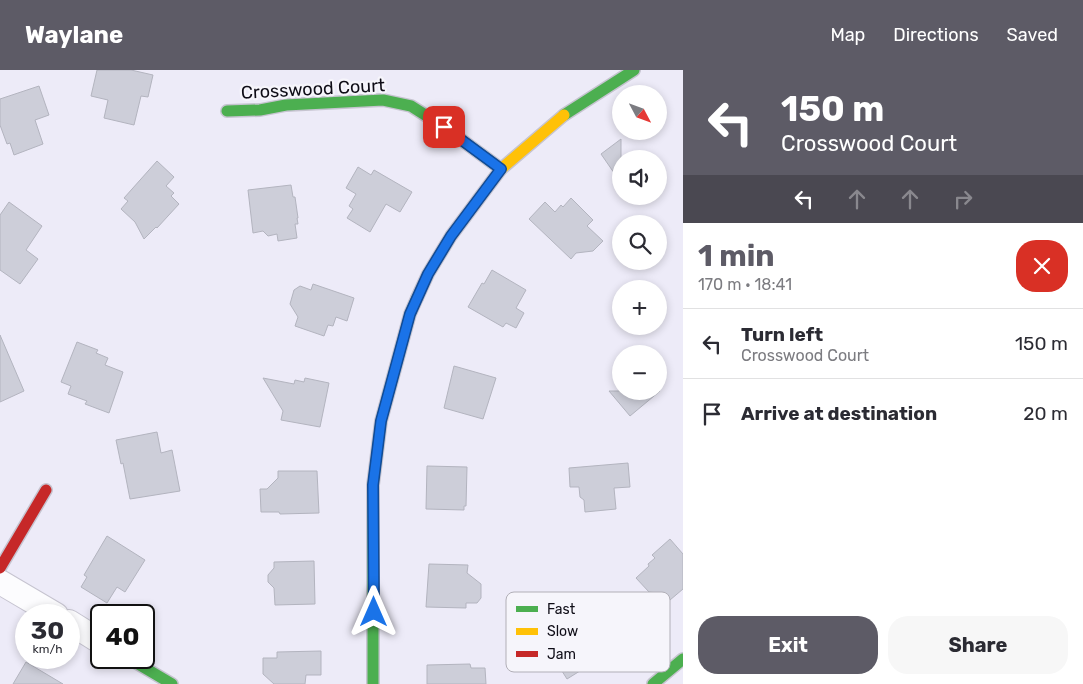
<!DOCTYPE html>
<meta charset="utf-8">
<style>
body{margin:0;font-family:Rubik,sans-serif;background:#f7f7f7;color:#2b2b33;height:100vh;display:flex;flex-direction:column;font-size:19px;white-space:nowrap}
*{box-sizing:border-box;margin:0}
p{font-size:16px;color:#7c7c81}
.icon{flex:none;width:28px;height:28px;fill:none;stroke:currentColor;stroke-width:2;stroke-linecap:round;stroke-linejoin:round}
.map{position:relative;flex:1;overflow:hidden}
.panel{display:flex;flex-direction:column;background:#fff;width:400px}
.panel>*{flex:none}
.banner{background:#5d5b66;color:#fff;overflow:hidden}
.needle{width:32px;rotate:131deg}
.buttons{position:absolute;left:612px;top:15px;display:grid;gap:10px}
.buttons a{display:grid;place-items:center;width:55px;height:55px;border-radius:50%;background:#fff;box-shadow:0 2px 8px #0003;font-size:25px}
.speed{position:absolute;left:15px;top:534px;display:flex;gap:10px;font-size:25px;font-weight:700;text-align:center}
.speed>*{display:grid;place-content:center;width:65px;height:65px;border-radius:50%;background:#fff;box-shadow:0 2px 8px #0003;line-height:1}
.speed small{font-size:12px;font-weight:400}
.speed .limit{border:2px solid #111;border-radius:8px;background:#fff;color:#111}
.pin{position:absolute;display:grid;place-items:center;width:42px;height:42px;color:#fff;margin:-21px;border-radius:10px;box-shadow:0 2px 8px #0006}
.me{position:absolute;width:55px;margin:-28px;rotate:0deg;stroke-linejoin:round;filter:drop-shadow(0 0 4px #0008)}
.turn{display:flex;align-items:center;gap:18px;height:105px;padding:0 15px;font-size:22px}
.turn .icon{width:65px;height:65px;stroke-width:2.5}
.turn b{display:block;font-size:35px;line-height:42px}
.lanes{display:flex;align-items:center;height:48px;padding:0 15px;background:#0003;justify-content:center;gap:25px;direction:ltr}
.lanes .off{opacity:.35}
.round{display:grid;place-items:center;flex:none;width:52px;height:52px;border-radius:20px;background:#f7f7f7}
.summary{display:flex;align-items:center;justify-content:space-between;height:85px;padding:0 15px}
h1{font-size:30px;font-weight:700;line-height:38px;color:#5d5b66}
.cta{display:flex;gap:10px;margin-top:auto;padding:10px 15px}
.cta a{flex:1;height:58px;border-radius:20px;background:#5d5b66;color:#fff;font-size:20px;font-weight:700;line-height:58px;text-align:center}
.cta a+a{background:#f7f7f7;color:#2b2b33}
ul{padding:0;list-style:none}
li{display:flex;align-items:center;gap:15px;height:70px;padding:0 15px;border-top:1px solid #e1e1e2}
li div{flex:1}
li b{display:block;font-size:19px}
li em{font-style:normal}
header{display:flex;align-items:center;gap:30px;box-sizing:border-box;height:70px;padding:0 25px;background:#5d5b66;color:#fff}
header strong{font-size:24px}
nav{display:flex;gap:28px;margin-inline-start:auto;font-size:18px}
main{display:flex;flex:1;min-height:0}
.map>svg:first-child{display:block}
</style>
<header>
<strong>Waylane</strong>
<nav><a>Map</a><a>Directions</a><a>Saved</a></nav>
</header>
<main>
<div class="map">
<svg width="683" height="614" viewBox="0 0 683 614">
<rect width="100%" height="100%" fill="#edebf8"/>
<g fill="#cdced9" stroke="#b3b4bf">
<path d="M97,0h34l22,5 -5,22 -7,-1 -7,29 -30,-7 4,-18 -17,-4z"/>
<path d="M39,16l10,29 -14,5 8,24 -29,11 -4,-12 -3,1 -7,-19v-26z"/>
<path d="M621,69v44l-20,-29z"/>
<path d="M157,91l17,16 -8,9 8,7 -3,3 8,8 -22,24 -1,-1 -12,12 -9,-17 -14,-13 7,-8 -4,-3z"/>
<path d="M358,97l13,8 3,-5 38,22 -12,20 -14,-8 -16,28 -23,-14 6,-9 -4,-3 7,-12 -10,-6z"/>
<path d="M291,115l2,12h2l3,21h-1l1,6h-3l2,14 -19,3 -1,-7 -9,2 -5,-5 -10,2 -5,-43z"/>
<path d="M571,128l22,22 -6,6 16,15 -10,10 -17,2 -5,6 -42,-40 16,-17 10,10 6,-7 2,2z"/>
<path d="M9,132l33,24 -16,24 12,9 -18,25 -20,-14v-55z"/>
<path d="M492,200l34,20 -10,18 8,5 -8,15 -10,-5 -3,4 -35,-20 14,-24 2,1z"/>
<path d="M313,214l41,14 -7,23 -11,-4 -3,9 -5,-1 -4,11 -29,-10 3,-9 -8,-13 4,-14 6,-4 11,4z"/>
<path d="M0,265l24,56 -24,11z"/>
<path d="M77,272l21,8 -2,3 12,5 -3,7 18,7 -14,41 -24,-9 2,-3 -19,-7 3,-8 -10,-4z"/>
<path d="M454,296l42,12 -13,41 -39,-11z"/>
<path d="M263,308l31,6 1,-4 9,2 1,-4 24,5 -9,44 -39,-7 2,-9z"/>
<path d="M609,321h51l-30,25z"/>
<path d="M157,362l4,21 11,-3 8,41 -50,8 -7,-36 -2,1 -5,-24z"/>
<path d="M628,393l2,24 -16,1 2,21 -31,3 -1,-12 -4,-3 -1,-10h-9l-1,-19z"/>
<path d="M427,396l40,1 -1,39h-2v4l-38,-1z"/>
<path d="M278,401h39l2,42 -39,1 -1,-2h-18l-1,-23h7l11,-11z"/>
<path d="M107,466l38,24 -20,32 -8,-5 -10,16 -26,-16 6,-10 -3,-2z"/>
<path d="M670,469l13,15v35l-13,11 -5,-6 -16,-2 -13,-14 13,-12 -1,-2 7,-6 -3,-3z"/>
<path d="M314,491l1,43 -40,1 -1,-17 -6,-6v-7l6,-7v-6z"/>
<path d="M429,494l39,1 -1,8 14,11v14l-4,5h-11v5l-40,-1z"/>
<path d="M563,544l9,14 12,-7 20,35 -37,23 -22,-35h2l-9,-15z"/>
<path d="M321,581v24h-15l-1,9h-31l-11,-10v-16h14v-6z"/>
<path d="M26,592l37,22h-50z"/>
<path d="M470,594l1,4h14l1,16h-59v-19z"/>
</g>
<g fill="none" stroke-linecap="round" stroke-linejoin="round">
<g stroke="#c6c4d0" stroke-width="26">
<g id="street">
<path d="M0,512l56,33"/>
<path d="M69,552l32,20"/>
</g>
</g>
<g stroke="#c6c4d0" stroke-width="14">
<g id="fast">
<path d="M227,41l33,-1 26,-5 97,-5 28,6 33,21 57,42"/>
<path d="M564,45l70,-45"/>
<path d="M128,588l44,26"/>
<path d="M373,614v-199l8,-64 29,-107 7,-16"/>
<path d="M653,614l30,-25"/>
</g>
</g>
<g stroke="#c6c4d0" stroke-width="14">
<path id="slow" d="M417,228l11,-24 23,-38 50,-67 63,-54"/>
</g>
<g stroke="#c6c4d0" stroke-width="14">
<path id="jam" d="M0,498l46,-78"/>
</g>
<use href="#street" stroke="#fcfcfe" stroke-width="24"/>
<use href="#fast" stroke="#4caf50" stroke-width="11"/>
<use href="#slow" stroke="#ffc107" stroke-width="11"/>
<use href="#jam" stroke="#c62828" stroke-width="11"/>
</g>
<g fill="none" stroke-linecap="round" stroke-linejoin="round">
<g stroke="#114b97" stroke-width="12">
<path id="route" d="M374,542l-1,-127 8,-64 29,-107 18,-40 23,-38 50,-67 -57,-42"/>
</g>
<use href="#route" stroke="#1a73e8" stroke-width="9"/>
</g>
<g text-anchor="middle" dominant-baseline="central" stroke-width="4.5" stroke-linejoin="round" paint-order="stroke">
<g font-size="18" fill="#0f0d17" stroke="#f6f5fb">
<text transform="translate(313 19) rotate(-3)">Crosswood Court</text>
</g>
</g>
<rect x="506" y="522" width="164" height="80" rx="8" fill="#f6f5fb" stroke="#b1afb7" stroke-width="1"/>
<rect x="516" y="536" width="22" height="6" fill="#4caf50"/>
<rect x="516" y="558" width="22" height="7" fill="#ffc107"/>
<rect x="516" y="581" width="22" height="6" fill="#c62828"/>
<g font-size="14" fill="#0f0d17">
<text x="547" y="544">Fast</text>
<text x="547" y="566">Slow</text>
<text x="547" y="589">Jam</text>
</g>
</svg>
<div class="buttons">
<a><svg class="needle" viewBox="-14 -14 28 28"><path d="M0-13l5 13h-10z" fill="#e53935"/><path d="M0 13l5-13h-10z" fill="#7c7c81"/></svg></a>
<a><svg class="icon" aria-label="sound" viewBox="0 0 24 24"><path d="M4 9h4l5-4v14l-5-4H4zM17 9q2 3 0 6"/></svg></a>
<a><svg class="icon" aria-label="search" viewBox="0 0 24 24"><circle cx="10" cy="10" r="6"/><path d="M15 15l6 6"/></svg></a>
<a>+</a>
<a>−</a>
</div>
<div class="speed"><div>30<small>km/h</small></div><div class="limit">40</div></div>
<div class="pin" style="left:444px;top:57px;background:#d93025"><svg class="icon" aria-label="arrive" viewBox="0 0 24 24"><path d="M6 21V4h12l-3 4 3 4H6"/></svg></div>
<svg class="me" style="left:374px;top:542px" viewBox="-20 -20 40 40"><path d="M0-17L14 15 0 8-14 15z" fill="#1a73e8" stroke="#fff" stroke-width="4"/></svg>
</div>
<section class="panel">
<div class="banner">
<div class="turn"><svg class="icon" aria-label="left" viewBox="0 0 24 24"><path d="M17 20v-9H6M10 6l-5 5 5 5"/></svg><div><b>150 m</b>Crosswood Court</div></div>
<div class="lanes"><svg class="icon" aria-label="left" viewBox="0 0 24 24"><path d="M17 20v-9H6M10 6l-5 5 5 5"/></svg><svg class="icon off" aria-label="ahead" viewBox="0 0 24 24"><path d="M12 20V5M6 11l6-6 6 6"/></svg><svg class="icon off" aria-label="ahead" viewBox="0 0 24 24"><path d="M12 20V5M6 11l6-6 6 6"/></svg><svg class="icon off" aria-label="right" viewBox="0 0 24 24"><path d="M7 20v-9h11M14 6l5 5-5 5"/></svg></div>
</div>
<div class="summary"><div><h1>1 min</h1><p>170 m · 18:41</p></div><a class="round" style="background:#d93025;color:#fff"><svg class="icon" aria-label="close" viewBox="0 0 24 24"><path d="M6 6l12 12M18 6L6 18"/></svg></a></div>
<ul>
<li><svg class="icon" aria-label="left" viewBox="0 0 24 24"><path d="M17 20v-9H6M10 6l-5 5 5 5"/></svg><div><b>Turn left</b><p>Crosswood Court</p></div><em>150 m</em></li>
<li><svg class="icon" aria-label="arrive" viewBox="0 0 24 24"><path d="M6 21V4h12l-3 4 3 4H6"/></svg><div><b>Arrive at destination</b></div><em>20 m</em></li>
</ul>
<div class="cta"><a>Exit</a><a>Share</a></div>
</section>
</main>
